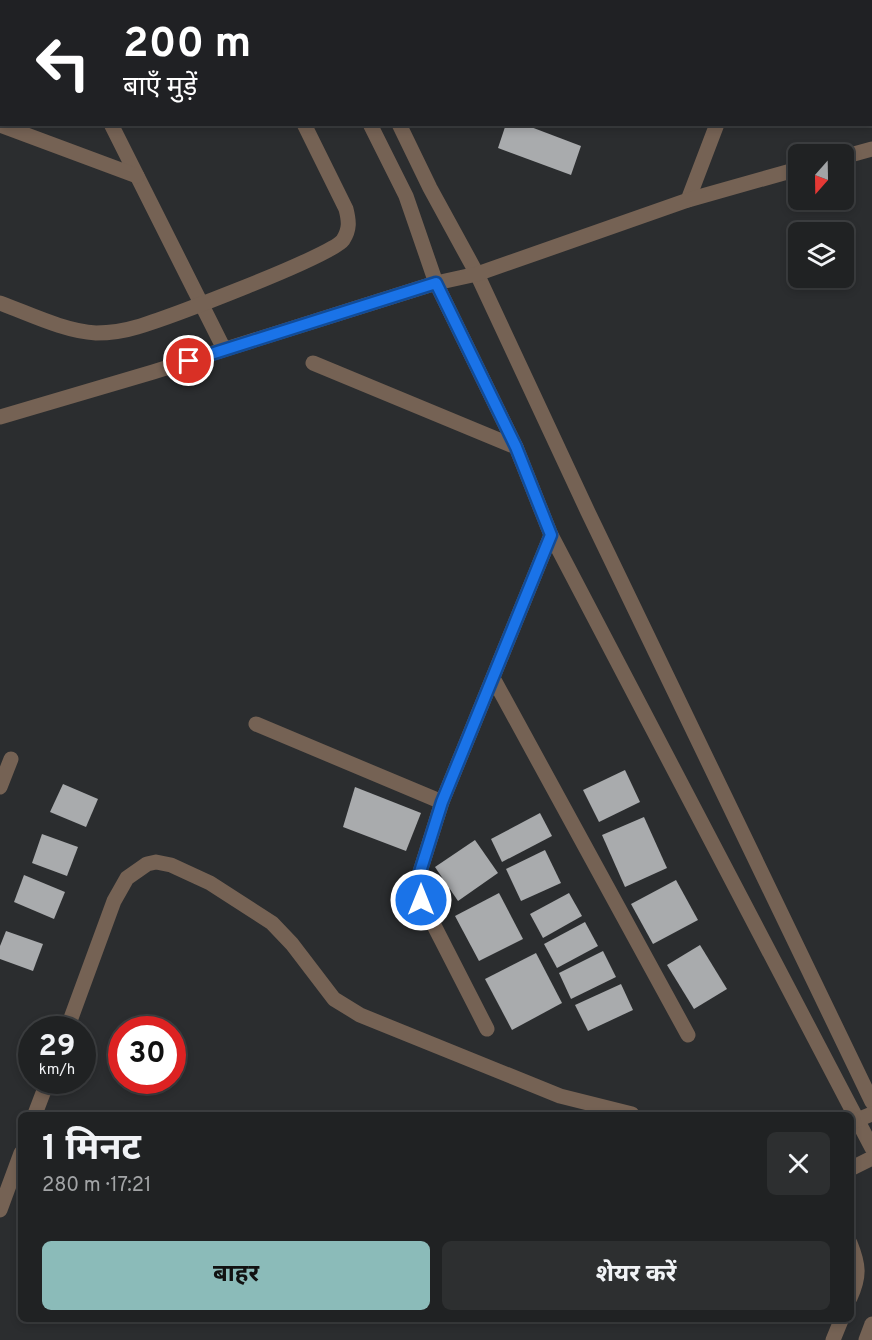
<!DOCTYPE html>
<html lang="hi">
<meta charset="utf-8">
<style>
body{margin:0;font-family:Overpass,"Noto Sans Devanagari",sans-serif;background:#2d2f30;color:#f1f3f6;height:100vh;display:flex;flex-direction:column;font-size:22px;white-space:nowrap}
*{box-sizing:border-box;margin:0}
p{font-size:20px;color:#a2a4a6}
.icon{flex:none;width:33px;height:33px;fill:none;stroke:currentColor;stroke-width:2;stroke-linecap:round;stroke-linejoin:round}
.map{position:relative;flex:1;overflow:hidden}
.drawer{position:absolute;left:18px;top:1112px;width:836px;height:210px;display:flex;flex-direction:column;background:#202223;border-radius:9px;box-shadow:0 3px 9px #0003,0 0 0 2px #3d3f41}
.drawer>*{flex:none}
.guide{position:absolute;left:0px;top:0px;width:873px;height:126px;box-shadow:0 3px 9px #0003,0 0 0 2px #3d3f41;background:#202124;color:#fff;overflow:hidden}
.needle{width:39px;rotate:200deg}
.buttons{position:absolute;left:788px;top:144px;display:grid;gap:12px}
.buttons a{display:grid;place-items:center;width:66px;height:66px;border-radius:9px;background:#202223;box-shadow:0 3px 9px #0003,0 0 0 2px #3d3f41;font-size:30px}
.speed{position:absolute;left:18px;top:1016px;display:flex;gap:12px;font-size:30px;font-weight:700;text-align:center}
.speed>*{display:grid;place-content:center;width:78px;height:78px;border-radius:50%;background:#202223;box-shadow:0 3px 9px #0003,0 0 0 2px #3d3f41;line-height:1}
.speed small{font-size:15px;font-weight:400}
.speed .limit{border:9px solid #d22;background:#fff;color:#111}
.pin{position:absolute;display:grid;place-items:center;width:51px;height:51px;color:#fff;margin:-26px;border:3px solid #fff;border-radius:50%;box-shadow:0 2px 6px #0007}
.me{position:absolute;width:66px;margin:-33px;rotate:0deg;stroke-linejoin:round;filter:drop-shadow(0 0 4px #0008)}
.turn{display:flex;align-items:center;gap:21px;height:126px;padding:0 24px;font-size:27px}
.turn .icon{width:78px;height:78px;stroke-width:2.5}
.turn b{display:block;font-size:42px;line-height:51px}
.round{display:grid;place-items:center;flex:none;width:63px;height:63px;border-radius:9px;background:#2d2f30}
.head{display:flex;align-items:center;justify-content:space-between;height:102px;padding:0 24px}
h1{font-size:36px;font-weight:700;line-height:45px}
.primary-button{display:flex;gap:12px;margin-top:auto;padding:12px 24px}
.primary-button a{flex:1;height:69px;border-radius:9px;background:#8bbbb9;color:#111;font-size:24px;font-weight:700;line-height:69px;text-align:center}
.primary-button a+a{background:#2d2f30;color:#f1f3f6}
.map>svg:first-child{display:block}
</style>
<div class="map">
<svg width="872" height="1340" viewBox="0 0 872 1340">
<rect width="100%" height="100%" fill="#2b2d2f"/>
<g fill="#a9abad">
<path d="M506,124h17l58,22 -10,29 -73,-27z"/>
<path d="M625,770l15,32 -41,20 -16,-32z"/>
<path d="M63,784l35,15 -12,28 -36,-15z"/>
<path d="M355,787l66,26 -15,38 -63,-24z"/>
<path d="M540,813l12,23 -50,26 -11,-23z"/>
<path d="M644,817l23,51 -42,19 -23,-52z"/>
<path d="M42,834l36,13 -11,29 -35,-13z"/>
<path d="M475,840l23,33 -40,28 -23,-34z"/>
<path d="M545,850l16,33 -40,18 -15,-32z"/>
<path d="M24,875l41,17 -11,27 -40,-17z"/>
<path d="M676,880l22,40 -45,24 -22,-40z"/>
<path d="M499,893l24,46 -44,22 -24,-45z"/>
<path d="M569,893l13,23 -39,22 -13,-24z"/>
<path d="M585,922l13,24 -41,22 -13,-24z"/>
<path d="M6,931l37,13 -10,27 -33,-12v-13z"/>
<path d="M700,945l27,44 -33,20 -27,-44z"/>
<path d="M603,951l13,26 -45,22 -12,-26z"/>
<path d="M536,953l26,50 -50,27 -27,-51z"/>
<path d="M621,984l12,26 -45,21 -13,-26z"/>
</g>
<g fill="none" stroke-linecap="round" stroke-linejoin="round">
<g stroke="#756254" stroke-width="15">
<path d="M48,0l1,2"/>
<path d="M241,0l1,2"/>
<path d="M309,0v2"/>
<path d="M339,0v2"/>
<path d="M653,0l4,2"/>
<path d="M764,2v-2"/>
<path d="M111,124l113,225"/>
<path d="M370,124l36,72 30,87 80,164 35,88 321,613"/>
<path d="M399,124l31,64 47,86 110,236 285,592"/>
<path d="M0,125l137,51"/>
<path d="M843,157l29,-8"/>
<path d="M688,200l29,-76"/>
<path d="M0,303c30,11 64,28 96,30 14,0 28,-2 41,-6 28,-8 195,-71 206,-87 7,-11 6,-19 3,-31l-42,-85"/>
<path d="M313,363l203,84"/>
<path d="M0,417l153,-45 283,-89 41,-9 211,-74 110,-31"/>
<path d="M493,678l195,357"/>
<path d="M256,724l186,78"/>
<path d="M0,787l11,-28"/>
<path d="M67,1029l47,-128 13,-23 20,-14 9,-2 15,3 39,18 62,40 20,21 42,55 26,16 200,81 72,18"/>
<path d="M487,1029l-66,-129 -2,-25 23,-73 109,-267"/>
<path d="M35,1114l13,-34"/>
<path d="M850,1123l22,-9"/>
<path d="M850,1169l22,-11"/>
<path d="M0,1210l21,-57"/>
<path d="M850,1243c9,22 10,33 0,55"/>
<path d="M833,1340l9,-22"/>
<path d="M866,1340l6,-16"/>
</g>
</g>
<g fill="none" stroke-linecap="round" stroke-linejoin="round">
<g stroke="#114b97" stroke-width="15">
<path id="route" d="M189,361l247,-78 80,164 35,88 -109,267 -23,73 2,25"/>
</g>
<use href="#route" stroke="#1a73e8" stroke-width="10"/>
</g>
</svg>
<div class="buttons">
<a><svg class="needle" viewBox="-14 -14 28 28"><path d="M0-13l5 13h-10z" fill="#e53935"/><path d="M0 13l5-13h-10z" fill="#a2a4a6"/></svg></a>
<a><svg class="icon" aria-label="layers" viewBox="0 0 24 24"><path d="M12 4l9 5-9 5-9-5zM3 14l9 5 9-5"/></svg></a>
</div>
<div class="speed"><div>29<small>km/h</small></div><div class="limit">30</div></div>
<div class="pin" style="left:189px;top:361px;background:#d93025"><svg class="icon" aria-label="arrive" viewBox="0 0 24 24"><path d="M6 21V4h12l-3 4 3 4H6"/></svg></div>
<svg class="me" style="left:421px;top:900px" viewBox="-20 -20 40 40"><circle r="17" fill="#1a73e8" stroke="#fff" stroke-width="3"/><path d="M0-11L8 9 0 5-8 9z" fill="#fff"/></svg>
<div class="guide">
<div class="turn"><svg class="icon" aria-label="left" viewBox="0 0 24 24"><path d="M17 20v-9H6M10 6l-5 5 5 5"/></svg><div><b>200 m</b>बाएँ मुड़ें</div></div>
</div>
<section class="drawer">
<div class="head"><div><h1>1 मिनट</h1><p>280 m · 17:21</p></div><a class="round"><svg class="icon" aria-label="close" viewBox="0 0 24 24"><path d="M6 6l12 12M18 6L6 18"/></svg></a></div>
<div class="primary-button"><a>बाहर</a><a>शेयर करें</a></div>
</section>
</div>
